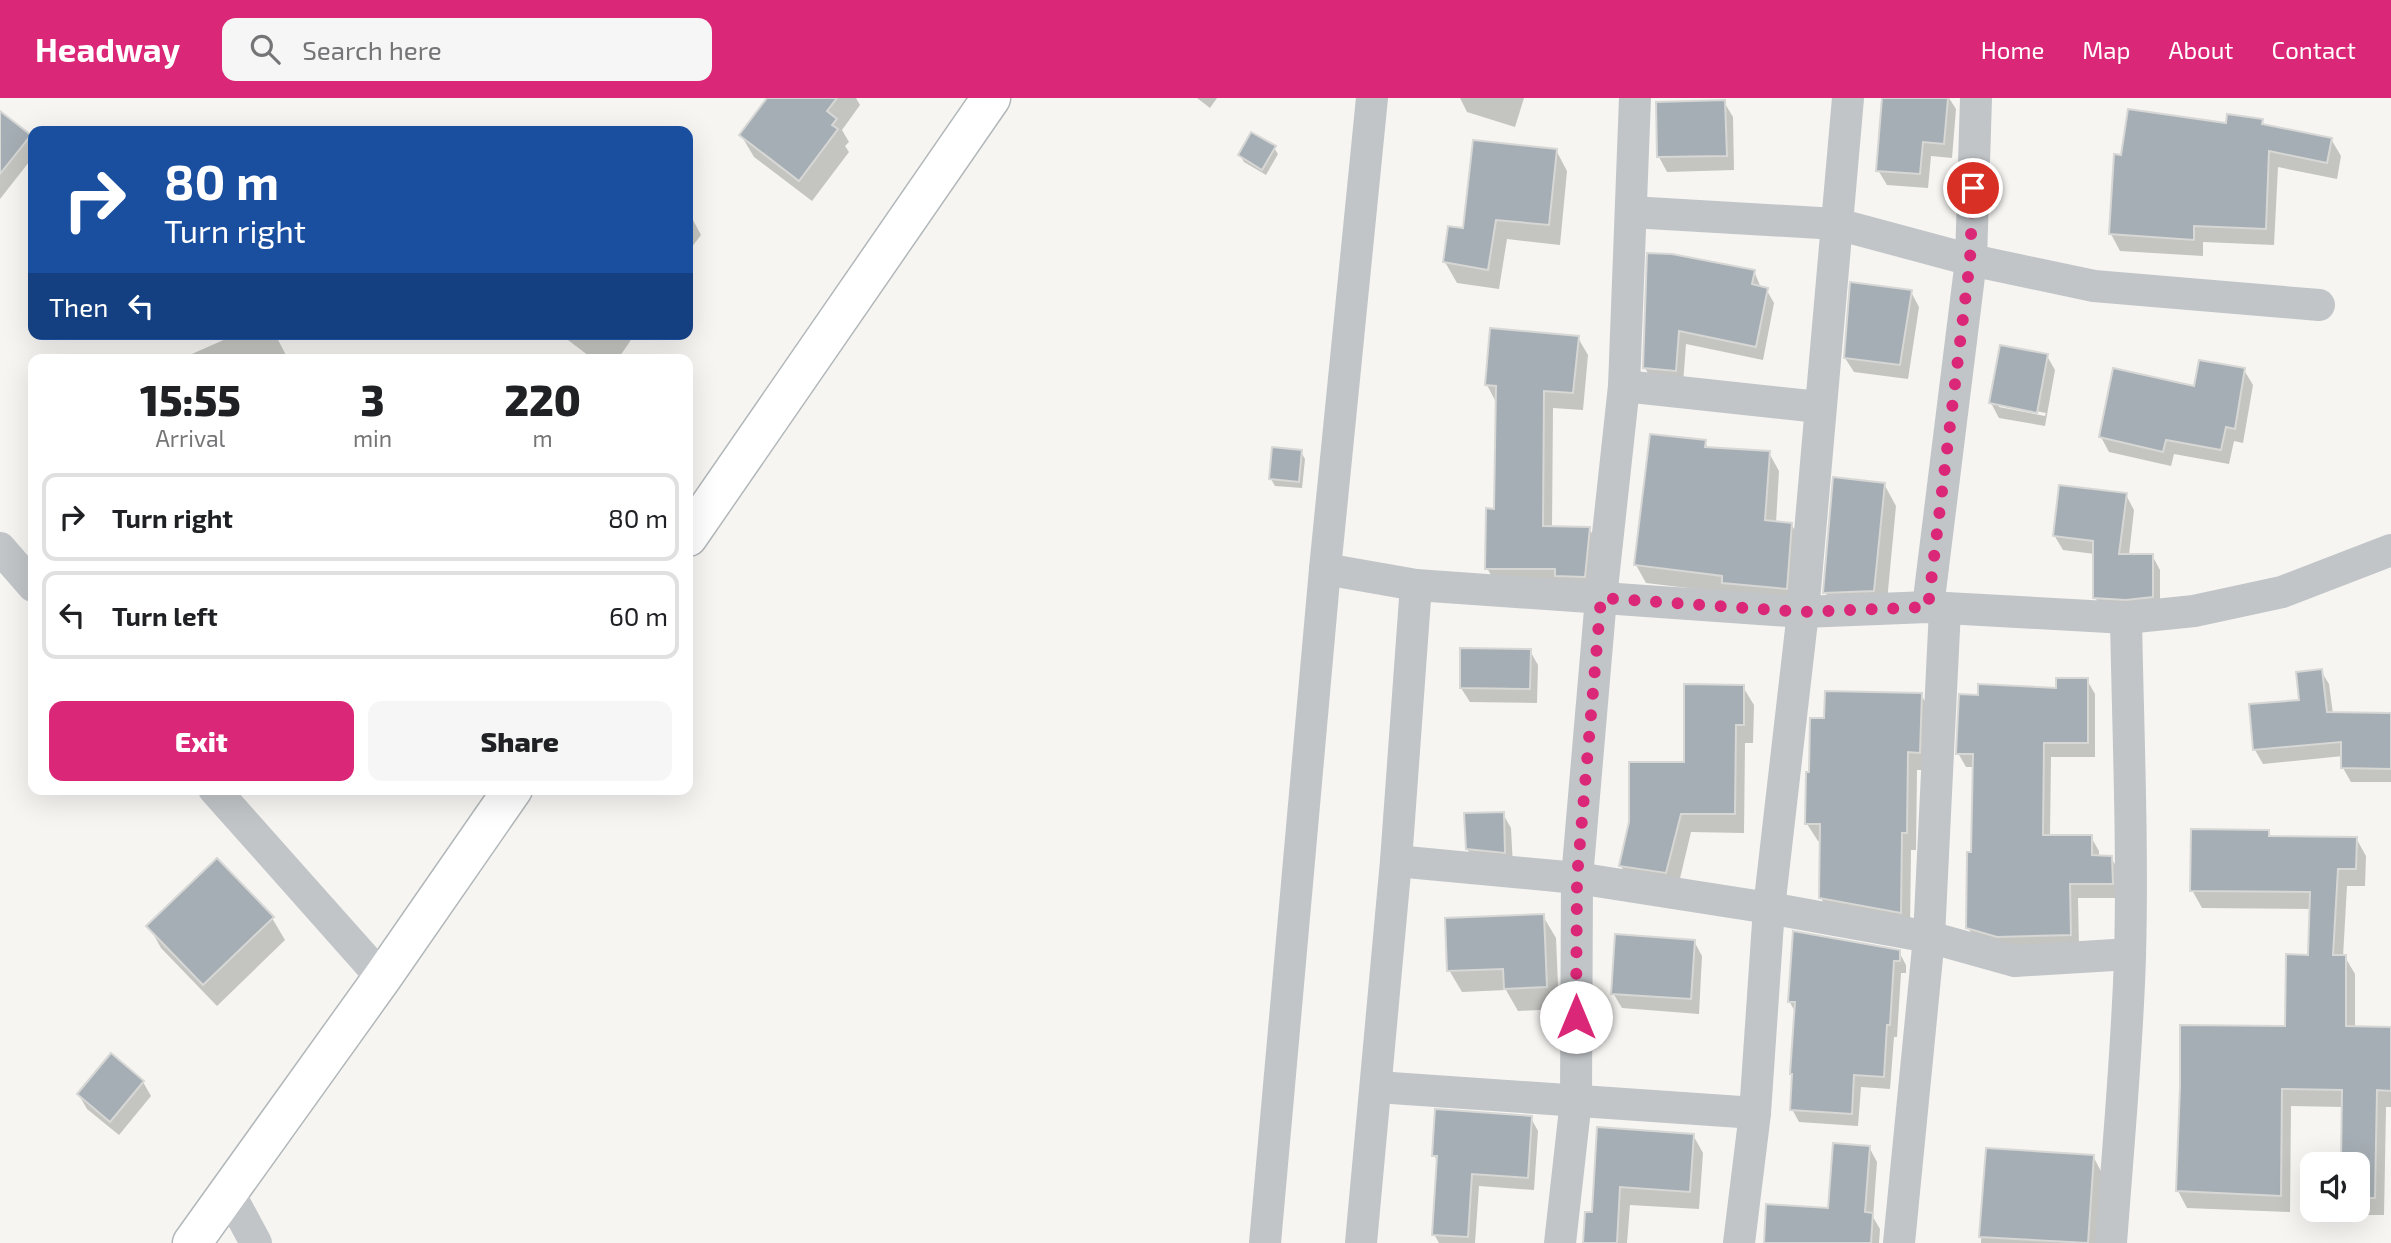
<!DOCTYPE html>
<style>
body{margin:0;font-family:"Exo 2",sans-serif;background:#f6f6f6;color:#202124;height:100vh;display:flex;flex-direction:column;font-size:26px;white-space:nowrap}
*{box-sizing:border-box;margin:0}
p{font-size:23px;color:#757577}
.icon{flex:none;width:38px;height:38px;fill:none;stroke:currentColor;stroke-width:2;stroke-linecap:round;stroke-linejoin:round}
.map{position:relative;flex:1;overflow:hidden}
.details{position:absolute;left:28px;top:256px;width:665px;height:441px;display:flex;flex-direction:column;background:#fff;border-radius:14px;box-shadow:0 7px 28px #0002}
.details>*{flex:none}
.banner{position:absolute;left:28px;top:28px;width:665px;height:214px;border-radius:14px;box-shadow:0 7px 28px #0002;background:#1a4fa0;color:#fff;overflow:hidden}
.fabs{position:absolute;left:2300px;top:1054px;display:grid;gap:14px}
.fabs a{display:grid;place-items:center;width:70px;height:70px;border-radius:14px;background:#fff;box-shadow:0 7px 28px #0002;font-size:35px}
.pin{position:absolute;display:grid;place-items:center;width:60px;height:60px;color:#fff;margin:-30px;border:4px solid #fff;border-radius:50%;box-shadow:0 2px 7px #0007}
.me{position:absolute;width:77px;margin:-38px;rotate:0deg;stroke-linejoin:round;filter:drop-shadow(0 0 5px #0008)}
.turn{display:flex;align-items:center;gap:24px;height:147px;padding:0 21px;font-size:32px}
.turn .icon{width:91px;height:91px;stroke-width:2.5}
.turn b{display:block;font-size:49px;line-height:60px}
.then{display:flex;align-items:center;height:66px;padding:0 21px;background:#0003;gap:14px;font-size:26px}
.eta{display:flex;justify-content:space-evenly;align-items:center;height:119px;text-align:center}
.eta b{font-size:42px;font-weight:800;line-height:49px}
.button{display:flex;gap:14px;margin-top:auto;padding:14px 21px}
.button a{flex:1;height:80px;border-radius:14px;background:#db2777;color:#fff;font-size:28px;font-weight:800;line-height:80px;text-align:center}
.button a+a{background:#f6f6f6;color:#202124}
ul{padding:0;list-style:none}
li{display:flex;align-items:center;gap:21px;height:88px;margin:0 14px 10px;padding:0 7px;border:4px solid #e0e0e0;border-radius:14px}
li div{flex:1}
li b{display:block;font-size:26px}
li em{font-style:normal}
header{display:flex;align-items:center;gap:42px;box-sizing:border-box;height:98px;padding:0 35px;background:#db2777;color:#fff}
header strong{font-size:33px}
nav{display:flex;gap:38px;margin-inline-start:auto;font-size:24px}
.search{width:490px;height:63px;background:#f6f6f6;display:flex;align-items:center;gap:18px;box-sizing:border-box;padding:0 24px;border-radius:14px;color:#757577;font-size:26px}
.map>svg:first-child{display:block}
</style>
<header>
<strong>Headway</strong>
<div class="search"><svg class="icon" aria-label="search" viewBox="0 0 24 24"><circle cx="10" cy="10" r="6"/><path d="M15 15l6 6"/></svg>Search here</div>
<nav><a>Home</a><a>Map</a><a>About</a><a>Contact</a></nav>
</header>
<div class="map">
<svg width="2391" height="1145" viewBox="0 0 2391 1145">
<rect width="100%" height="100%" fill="#f6f5f2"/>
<g fill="#0003" fill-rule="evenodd">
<path d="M769,0h87l4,7 -18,25 7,12 -4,4 4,6 -37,49 -58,-44 -13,-22z"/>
<path d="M1197,0h20l-7,10z"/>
<path d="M1460,0h64l-9,29 -48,-15z"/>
<path d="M1884,0h65l7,11 -4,49 -21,-2 -3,32 -41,-3 -9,-15z"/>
<path d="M1724,4l9,15 1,53 -67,2 -8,-15z"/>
<path d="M0,15l30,23 3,6v15l-33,42z"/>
<path d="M2262,23l3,5 66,13 10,17 -4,23 -59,-12 -4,78 -71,-3v14l-83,-5 -9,-17 11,-77 105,-32z"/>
<path d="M1274,50l4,6 -12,21 -22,-13 -4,-7z"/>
<path d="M1556,52l11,21 -7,74 -53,-6 -8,50 -42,-6 -12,-21 19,-32z"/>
<path d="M688,119l5,3 8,15 -13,17z"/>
<path d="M1649,157l105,16 7,17 5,1 8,14 -11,57 -77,-16 -3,40 -30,-2 -8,-14z"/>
<path d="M1911,194l8,15 -11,72 -54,-7 -9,-14z"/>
<path d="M237,236h38l13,25h-102l-1,-2z"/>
<path d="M560,236h75l-17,25h-25z"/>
<path d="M1578,240l10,17 -5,55 -30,-2 -1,120h37l10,18 -5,48 -97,-8 -10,-18 9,-58 1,-106 -10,-19z"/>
<path d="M2047,258l8,14 -10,56 -46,-8 -8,-15zM1999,306l47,9 -1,3 -46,-9z"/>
<path d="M2244,272l9,15 -10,58 -9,-2 -5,23 -55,-10 -3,12 -62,-14 -8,-15 95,-49z"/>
<path d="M1705,344l3,7 61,4 10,18 -3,52 15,1 11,18 -6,64 -66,-13 -84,-10 -10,-18z"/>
<path d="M1301,354l4,7 -3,29 -27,-2 -4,-7z"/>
<path d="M1884,386l12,22 -10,106 -49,2 -12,-22z"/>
<path d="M2126,397l8,15 -5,45h23l8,15v41l-57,1 -8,-15v-43l-32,-4 -9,-15z"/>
<path d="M1530,553l8,14 -1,38 -67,-1 -9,-14z"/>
<path d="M2321,573l8,13 4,30h58v68h-40l-8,-14v-12l-80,8 -8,-14 -4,-44 50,-5z"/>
<path d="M2087,582l8,14v63h-44l-1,80h41l8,14v6l12,1 9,14v26h-42l1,51 -73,2 -29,-9 -9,-14 5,-74 2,-87h-9l-8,-14 21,-57 79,-6z"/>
<path d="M1743,589l11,18 -1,38h-8l-1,90 -53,-1 -14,59 -46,-7 -10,-18 65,-102z"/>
<path d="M1921,597l11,18 -3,57h-12l-1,80h-5l-1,80 -79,-14 -10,-18v-57h-3l-11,-17 4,-50 15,-54z"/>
<path d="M1503,716l8,14 2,39 -37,-4 -9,-14z"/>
<path d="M2268,734l4,5 84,1 10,18 -1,30h-18l-4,71h2l10,17v54l36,1v78h-5l-2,108h-31l-4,-6h8v-45l-14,-57 -52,-1 -1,106 -103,-4 -9,-17 109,-163 23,-72 1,-47 -109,-1 -10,-18z"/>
<path d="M1543,818l13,22 3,71 -41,2 -12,-21 -44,2 -13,-22z"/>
<path d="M272,820l13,22 -68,66 -56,-58 -12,-22z"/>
<path d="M1694,843l8,15 -3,58 -77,-6 -9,-15z"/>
<path d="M1899,854l7,13v8h-5l-4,64h-3l-4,52 -29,-2 -3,39 -59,-4 -7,-13 4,-96 -7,-12z"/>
<path d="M143,984l8,14 -32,39 -32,-26 -8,-14z"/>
<path d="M1531,1020l7,13 -4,59 -55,-4 -4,57h-36l-5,-9 4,-71 -4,-8z"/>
<path d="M1599,1031l94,6 10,18 -4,56 -69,-4 -3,38h-42l8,-29z"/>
<path d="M1869,1049l8,15 -4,55 7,12 -1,14h-114l65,-33z"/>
<path d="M1987,1051l106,7 11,21 -4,66h-119z"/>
</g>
<g fill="#a5aeb4" stroke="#d7d7d5" stroke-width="2">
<path d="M767,0h70l-10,13 10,8 -5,6 6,4 -39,52 -60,-46z"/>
<path d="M1882,0h66l-4,46 -21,-2 -3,32 -44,-3z"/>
<path d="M1725,2l2,56 -70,1 -1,-55z"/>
<path d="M2128,11l98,14 1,-9 36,5 -1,5 70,14 -5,25 -58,-12 -3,78 -72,-3v14l-85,-6 5,-80 7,1z"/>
<path d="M0,13l31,24 -31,39z"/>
<path d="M1251,34l25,14 -14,24 -24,-15z"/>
<path d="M1473,42l84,9 -8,76 -53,-5 -8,50 -45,-8 5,-36 15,2z"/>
<path d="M1647,155l25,1 83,16 -3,14 16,4 -12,59 -77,-16 -3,40 -33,-3z"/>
<path d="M1850,184l62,8 -12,75 -56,-7z"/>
<path d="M1490,230l89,8 -6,57 -29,-2 -1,135 47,1 -5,50 -30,-1v-7h-70l1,-61 8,1 2,-123 -11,-1z"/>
<path d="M2000,247l48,9 -11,59 -48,-10z"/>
<path d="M2199,262l46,8 -10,61 -9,-2 -5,23 -55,-10 -3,12 -64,-15 14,-69 81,18z"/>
<path d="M1650,336l56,6 -1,7 65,4 -5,69 27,3 -5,66 -65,-6v-7l-88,-11z"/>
<path d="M1272,349l30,3 -3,32 -30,-3z"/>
<path d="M1833,379l52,6 -11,108 -51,2z"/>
<path d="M2059,387l68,8 -8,61h34v43l-27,3 -33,-2v-57l-40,-5z"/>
<path d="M1460,550l71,1 -1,40 -70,-1z"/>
<path d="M2322,571l5,43 64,1v56l-50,-1v-26l-88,8 -4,-46 50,-4 -3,-28z"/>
<path d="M2056,580h32v65h-44l-1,92h49v20l20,1 1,28h-43l1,51 -74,2 -31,-9 1,-76h4l2,-98h-17l3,-60 19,1v-11l78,4z"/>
<path d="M1684,586l60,1v40h-8l-1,89h-54l-15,59 -47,-7 10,-44v-60h55z"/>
<path d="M1825,593l97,2 -2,60 -12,-1 -1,81h-5l-1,80 -82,-15 1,-74h-15l1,-52h3l1,-54h14z"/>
<path d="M1504,714l1,41 -39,-4 -2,-36z"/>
<path d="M2191,731l78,1v6l88,1 -1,32h-18l-5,86h13v71l45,1v64l-14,-1 -2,108h-18v-34h-16l1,-74 -60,-1 -1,107 -105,-5 4,-104v-62l105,1 1,-72 22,1 2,-63 -120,-1z"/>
<path d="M217,760l57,59 -71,68 -57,-59z"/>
<path d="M1544,816l3,73 -43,2 -1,-20 -56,2 -2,-53z"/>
<path d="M1793,833l107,19v11h-6l-4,64h-3l-3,52 -30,-2 -2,39 -62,-4 2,-36h-2l5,-72h-7z"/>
<path d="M1615,836l80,6 -4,59 -80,-5z"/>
<path d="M111,955l33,28 -34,41 -33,-28z"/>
<path d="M1435,1011l97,7 -4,62 -56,-4 -4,63 -36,-2 5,-79h-5z"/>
<path d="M1597,1029l97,7 -4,58 -70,-5 -3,56h-34l2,-31h7z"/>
<path d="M1833,1045l37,3 -5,66 8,1 -2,30h-107l2,-39 62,4z"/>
<path d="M1986,1050l108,7 -6,88 -109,-6z"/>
</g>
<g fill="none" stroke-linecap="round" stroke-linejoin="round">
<g stroke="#b2b7ba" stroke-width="41">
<g id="primary">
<path d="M688,439l303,-439"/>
<path d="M192,1145l190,-265 131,-189"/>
</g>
</g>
<g stroke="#c1c5c8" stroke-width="32">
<path d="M1631,114l206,12 134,36 123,26 225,19"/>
<path d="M1624,288l195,21"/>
<path d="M0,450l33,38"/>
<path d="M1325,471l91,16 387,27 125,-5 198,11 68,-7 88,-19 109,-42"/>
<path d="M1928,509l43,-347 5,-162"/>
<path d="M214,691l168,189"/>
<path d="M1396,763l181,17 192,30 160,29 86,24 115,-7"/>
<path d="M1377,989l378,26"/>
<path d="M229,1095l27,50"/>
<path d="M1265,1145l60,-674 47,-471"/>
<path d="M1361,1145l35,-382 20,-276"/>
<path d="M1560,1145l16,-143 1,-222 24,-280 23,-212 11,-288"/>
<path d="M1739,1145l16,-130 14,-205 34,-296 45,-514"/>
<path d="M1899,1145l30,-306 16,-328"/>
<path d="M2111,1145c7,-95 16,-190 19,-286 3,-113 -2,-226 -4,-339"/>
</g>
<use href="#primary" stroke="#fff" stroke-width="38"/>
</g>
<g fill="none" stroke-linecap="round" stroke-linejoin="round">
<path stroke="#db2777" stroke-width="12" stroke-dasharray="0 21.6" d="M1576,919l1,-139 24,-280 202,14 125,-5 42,-347 3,-72"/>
</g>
</svg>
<div class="fabs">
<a><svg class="icon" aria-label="sound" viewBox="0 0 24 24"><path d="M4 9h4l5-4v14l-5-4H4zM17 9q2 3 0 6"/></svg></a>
</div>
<div class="pin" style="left:1973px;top:90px;background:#d93025"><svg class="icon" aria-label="arrive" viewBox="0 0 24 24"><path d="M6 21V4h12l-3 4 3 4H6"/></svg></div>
<svg class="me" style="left:1576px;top:919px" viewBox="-20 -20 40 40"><circle r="19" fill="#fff"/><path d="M0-13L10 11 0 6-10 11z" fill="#db2777"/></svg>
<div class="banner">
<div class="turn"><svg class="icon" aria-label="right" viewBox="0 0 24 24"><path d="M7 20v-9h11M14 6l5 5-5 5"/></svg><div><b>80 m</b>Turn right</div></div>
<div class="then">Then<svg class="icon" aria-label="left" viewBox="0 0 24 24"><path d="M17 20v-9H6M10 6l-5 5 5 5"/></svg></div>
</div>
<section class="details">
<div class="eta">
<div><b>15:55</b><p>Arrival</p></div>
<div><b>3</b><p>min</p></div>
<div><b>220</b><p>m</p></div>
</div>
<ul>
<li><svg class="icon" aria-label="right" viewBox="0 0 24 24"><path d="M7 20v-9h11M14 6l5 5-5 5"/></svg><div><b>Turn right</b></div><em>80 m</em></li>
<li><svg class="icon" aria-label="left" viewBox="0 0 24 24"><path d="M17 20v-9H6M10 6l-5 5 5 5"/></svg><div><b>Turn left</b></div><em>60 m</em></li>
</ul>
<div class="button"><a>Exit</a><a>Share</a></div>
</section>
</div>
